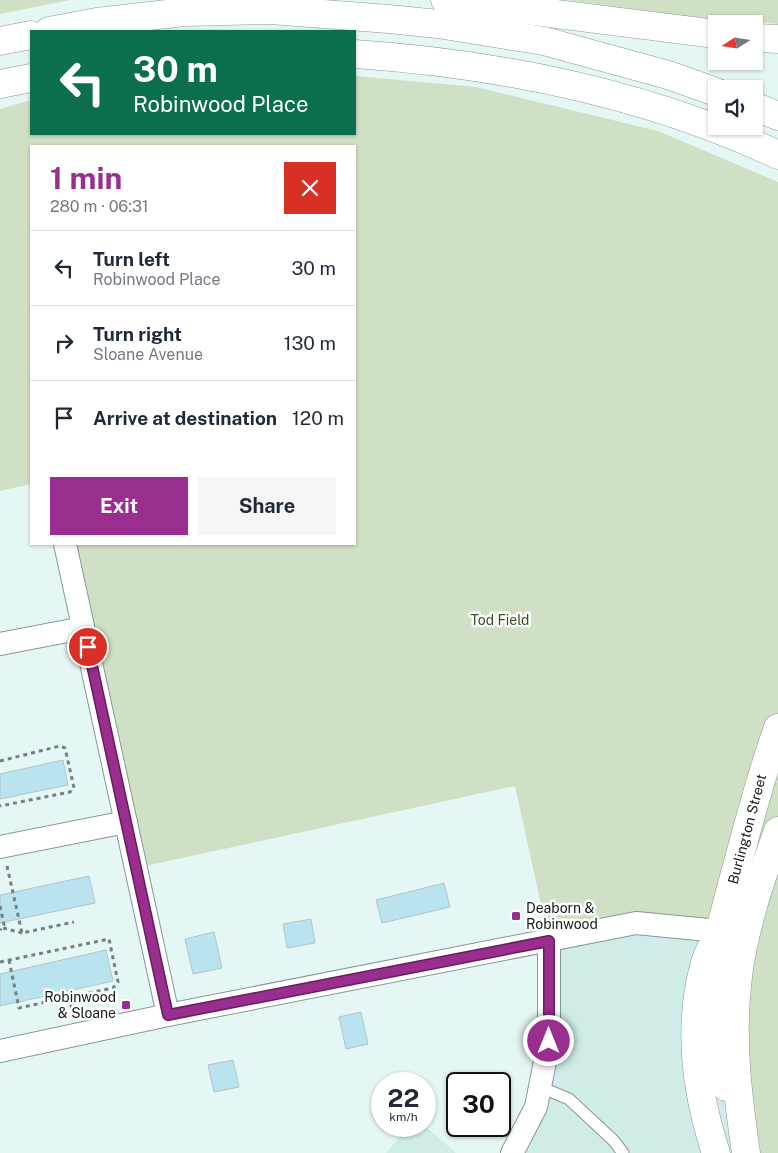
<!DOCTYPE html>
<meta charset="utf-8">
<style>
body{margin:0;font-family:"Public Sans",sans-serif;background:#f6f6f7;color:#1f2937;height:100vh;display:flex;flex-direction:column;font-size:19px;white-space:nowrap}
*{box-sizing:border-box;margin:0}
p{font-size:16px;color:#747a83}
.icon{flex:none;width:28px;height:28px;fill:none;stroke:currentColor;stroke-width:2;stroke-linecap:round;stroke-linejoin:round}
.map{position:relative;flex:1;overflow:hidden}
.details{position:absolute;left:30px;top:145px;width:326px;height:400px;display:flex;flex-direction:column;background:#fff;border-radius:0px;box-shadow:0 1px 4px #0004}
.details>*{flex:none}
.banner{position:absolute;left:30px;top:30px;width:326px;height:105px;border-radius:0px;box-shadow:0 1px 4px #0004;background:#0b6e4f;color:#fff;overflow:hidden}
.needle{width:32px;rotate:258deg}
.tools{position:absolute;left:708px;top:15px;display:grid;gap:10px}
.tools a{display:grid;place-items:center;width:55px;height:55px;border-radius:0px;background:#fff;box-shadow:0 1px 4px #0004;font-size:25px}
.speed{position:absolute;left:371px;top:1072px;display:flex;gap:10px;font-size:25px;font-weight:700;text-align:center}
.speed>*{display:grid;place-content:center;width:65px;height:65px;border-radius:50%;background:#fff;box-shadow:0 1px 4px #0004;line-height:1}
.speed small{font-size:12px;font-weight:400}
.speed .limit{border:2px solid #111;border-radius:8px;background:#fff;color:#111}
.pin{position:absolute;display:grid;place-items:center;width:42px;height:42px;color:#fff;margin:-21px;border:2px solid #fff;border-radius:50%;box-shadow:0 1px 5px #0007}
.me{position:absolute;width:55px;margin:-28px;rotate:0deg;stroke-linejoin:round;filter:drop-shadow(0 0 4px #0008)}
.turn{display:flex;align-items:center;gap:18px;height:105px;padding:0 20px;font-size:22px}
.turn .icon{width:65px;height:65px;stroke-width:2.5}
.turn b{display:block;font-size:35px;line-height:42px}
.round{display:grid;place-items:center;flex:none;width:52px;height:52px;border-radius:0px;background:#f6f6f7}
.head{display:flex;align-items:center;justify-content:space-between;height:85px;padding:0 20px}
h1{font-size:30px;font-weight:700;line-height:38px;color:#9a2e8f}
.cta{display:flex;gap:10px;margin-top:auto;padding:10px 20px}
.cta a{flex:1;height:58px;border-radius:0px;background:#9a2e8f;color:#fff;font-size:20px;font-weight:700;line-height:58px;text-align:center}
.cta a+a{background:#f6f6f7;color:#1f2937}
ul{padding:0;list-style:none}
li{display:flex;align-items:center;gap:15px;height:75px;padding:0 20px;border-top:1px solid #e0e1e3}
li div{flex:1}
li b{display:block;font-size:19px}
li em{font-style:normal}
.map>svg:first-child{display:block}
</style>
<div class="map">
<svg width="778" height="1153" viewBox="0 0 778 1153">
<rect width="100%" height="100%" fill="#e4f7f5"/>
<g fill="#cfece9">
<path d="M636,923l83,8 33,222h-240l24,-46 13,-166z"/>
<path d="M409,1126h16l31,27h-70z"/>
</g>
<g fill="#d0e0c4">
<path d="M0,0h70l-70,14z"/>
<path d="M567,0h211v24l-93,-8z"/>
<path d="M355,76l121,11 182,44 120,51v971h-33l-26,-222 -83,-8 -87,18 -34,-155 -379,82 -71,-324h290v-398h-324v338l-31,7v-382l31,-9v34h324z"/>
</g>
<g fill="#b9e3ef" stroke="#b3c4c9">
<path d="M63,760l5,25 -68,14v-25z"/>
<path d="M89,876l6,27 -95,20v-28z"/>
<path d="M444,883l6,24 -68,16 -6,-23z"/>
<path d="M311,919l4,24 -28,5 -4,-24z"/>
<path d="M214,932l8,36 -29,6 -8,-35z"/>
<path d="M106,950l7,31 -113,25v-32z"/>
<path d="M361,1012l7,32 -22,5 -7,-32z"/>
<path d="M233,1060l6,27 -25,5 -6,-27z"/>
</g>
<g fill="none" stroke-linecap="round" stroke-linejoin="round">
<g stroke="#879997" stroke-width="13">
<path id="lane" d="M540,1087l29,12 45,42 9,12"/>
</g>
<g stroke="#879997" stroke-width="24">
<g id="street">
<path d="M65,544l103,471"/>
<path d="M0,644l83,-16"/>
<path d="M0,847l126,-25"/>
<path d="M0,1051l168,-36 468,-92 83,8"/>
<path d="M512,1153l24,-46 13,-66v-100"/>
</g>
</g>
<g stroke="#879997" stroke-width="29">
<g id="secondary">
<path d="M720,936l4,29 -3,20 -2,40 7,62"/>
<path d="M716,1153c-20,-61 -29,-127 -11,-190 3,-11 10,-21 14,-31 5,-14 8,-30 12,-44 15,-54 28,-108 47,-160"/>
</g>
</g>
<g stroke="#879997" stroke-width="29">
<g id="highway">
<path d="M445,0l271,34"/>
<path d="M49,31l48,-9 87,-10 87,-2 118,9 49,5 106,17 124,34 48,17"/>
<path d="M754,38l24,1"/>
<path d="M0,41l31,-6"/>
<path d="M355,54c144,10 291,39 423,101"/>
<path d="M0,84l31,-6"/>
<path d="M754,106l24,10"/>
<path d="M746,1153c-8,-55 -15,-112 -9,-167 4,-50 24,-108 41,-155"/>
</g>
</g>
<g stroke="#758180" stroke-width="3" stroke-dasharray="4 4" stroke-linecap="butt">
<path d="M0,761l60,-15 5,2 9,40 -4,4 -70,14"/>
<path d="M7,866l15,67 52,-11"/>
<path d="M0,906l4,19 -4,5"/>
<path d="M3,928l19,5"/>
<path d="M9,960l10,48 50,-11"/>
<path d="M0,962l109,-23 9,43 -5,6 -44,9 4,17"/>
</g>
<use href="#lane" stroke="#fff" stroke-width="11"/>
<use href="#street" stroke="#fff" stroke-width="22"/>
<use href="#secondary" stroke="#fff" stroke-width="28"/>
<use href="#highway" stroke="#fff" stroke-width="28"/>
</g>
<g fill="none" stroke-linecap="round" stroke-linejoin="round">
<g stroke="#641e5d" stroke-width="12">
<path id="route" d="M88,647l80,368 381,-74v100"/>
</g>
<use href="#route" stroke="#9a2e8f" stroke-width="9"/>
</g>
<g fill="#9a2e8f" stroke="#fff" stroke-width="2">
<rect x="511" y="911" width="10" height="10" rx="2.5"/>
<rect x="121" y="1000" width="10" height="10" rx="2.5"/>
</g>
<g text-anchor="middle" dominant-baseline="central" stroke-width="5" stroke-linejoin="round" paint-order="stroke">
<g font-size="14" fill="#364e1f" stroke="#fff">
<text x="500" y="620">Tod Field</text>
</g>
<g font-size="14" fill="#131a19" stroke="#fff">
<text transform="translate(747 829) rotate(-75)">Burlington Street</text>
</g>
<g font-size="14" fill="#131a19" stroke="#fff" text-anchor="start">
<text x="526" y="908">Deaborn &amp;<tspan x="526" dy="16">Robinwood</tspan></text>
<text x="116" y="997" text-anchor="end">Robinwood<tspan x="116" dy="16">&amp; Sloane</tspan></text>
</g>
</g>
</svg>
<div class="tools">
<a><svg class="needle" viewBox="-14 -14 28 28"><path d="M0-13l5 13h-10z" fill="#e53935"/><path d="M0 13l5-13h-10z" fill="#747a83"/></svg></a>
<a><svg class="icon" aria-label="sound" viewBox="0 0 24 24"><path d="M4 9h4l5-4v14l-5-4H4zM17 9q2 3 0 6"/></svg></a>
</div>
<div class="speed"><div>22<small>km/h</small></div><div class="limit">30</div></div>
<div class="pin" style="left:88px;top:647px;background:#d93025"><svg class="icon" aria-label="arrive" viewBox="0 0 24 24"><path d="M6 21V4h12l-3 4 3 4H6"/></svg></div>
<svg class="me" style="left:549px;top:1041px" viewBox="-20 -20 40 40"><circle r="17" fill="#9a2e8f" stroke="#fff" stroke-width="3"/><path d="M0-11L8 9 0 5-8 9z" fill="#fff"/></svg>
<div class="banner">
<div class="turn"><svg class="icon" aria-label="left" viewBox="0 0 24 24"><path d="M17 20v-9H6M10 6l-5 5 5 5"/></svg><div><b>30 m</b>Robinwood Place</div></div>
</div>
<section class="details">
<div class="head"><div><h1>1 min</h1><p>280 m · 06:31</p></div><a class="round" style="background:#d93025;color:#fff"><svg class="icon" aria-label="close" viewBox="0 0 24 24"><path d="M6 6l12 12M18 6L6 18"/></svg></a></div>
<ul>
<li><svg class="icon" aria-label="left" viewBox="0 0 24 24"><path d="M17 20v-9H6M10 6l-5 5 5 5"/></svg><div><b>Turn left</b><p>Robinwood Place</p></div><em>30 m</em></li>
<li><svg class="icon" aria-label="right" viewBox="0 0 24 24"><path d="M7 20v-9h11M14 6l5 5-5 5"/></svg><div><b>Turn right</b><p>Sloane Avenue</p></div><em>130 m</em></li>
<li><svg class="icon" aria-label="arrive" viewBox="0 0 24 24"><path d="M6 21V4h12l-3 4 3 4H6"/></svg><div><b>Arrive at destination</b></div><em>120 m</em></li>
</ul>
<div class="cta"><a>Exit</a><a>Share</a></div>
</section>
</div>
